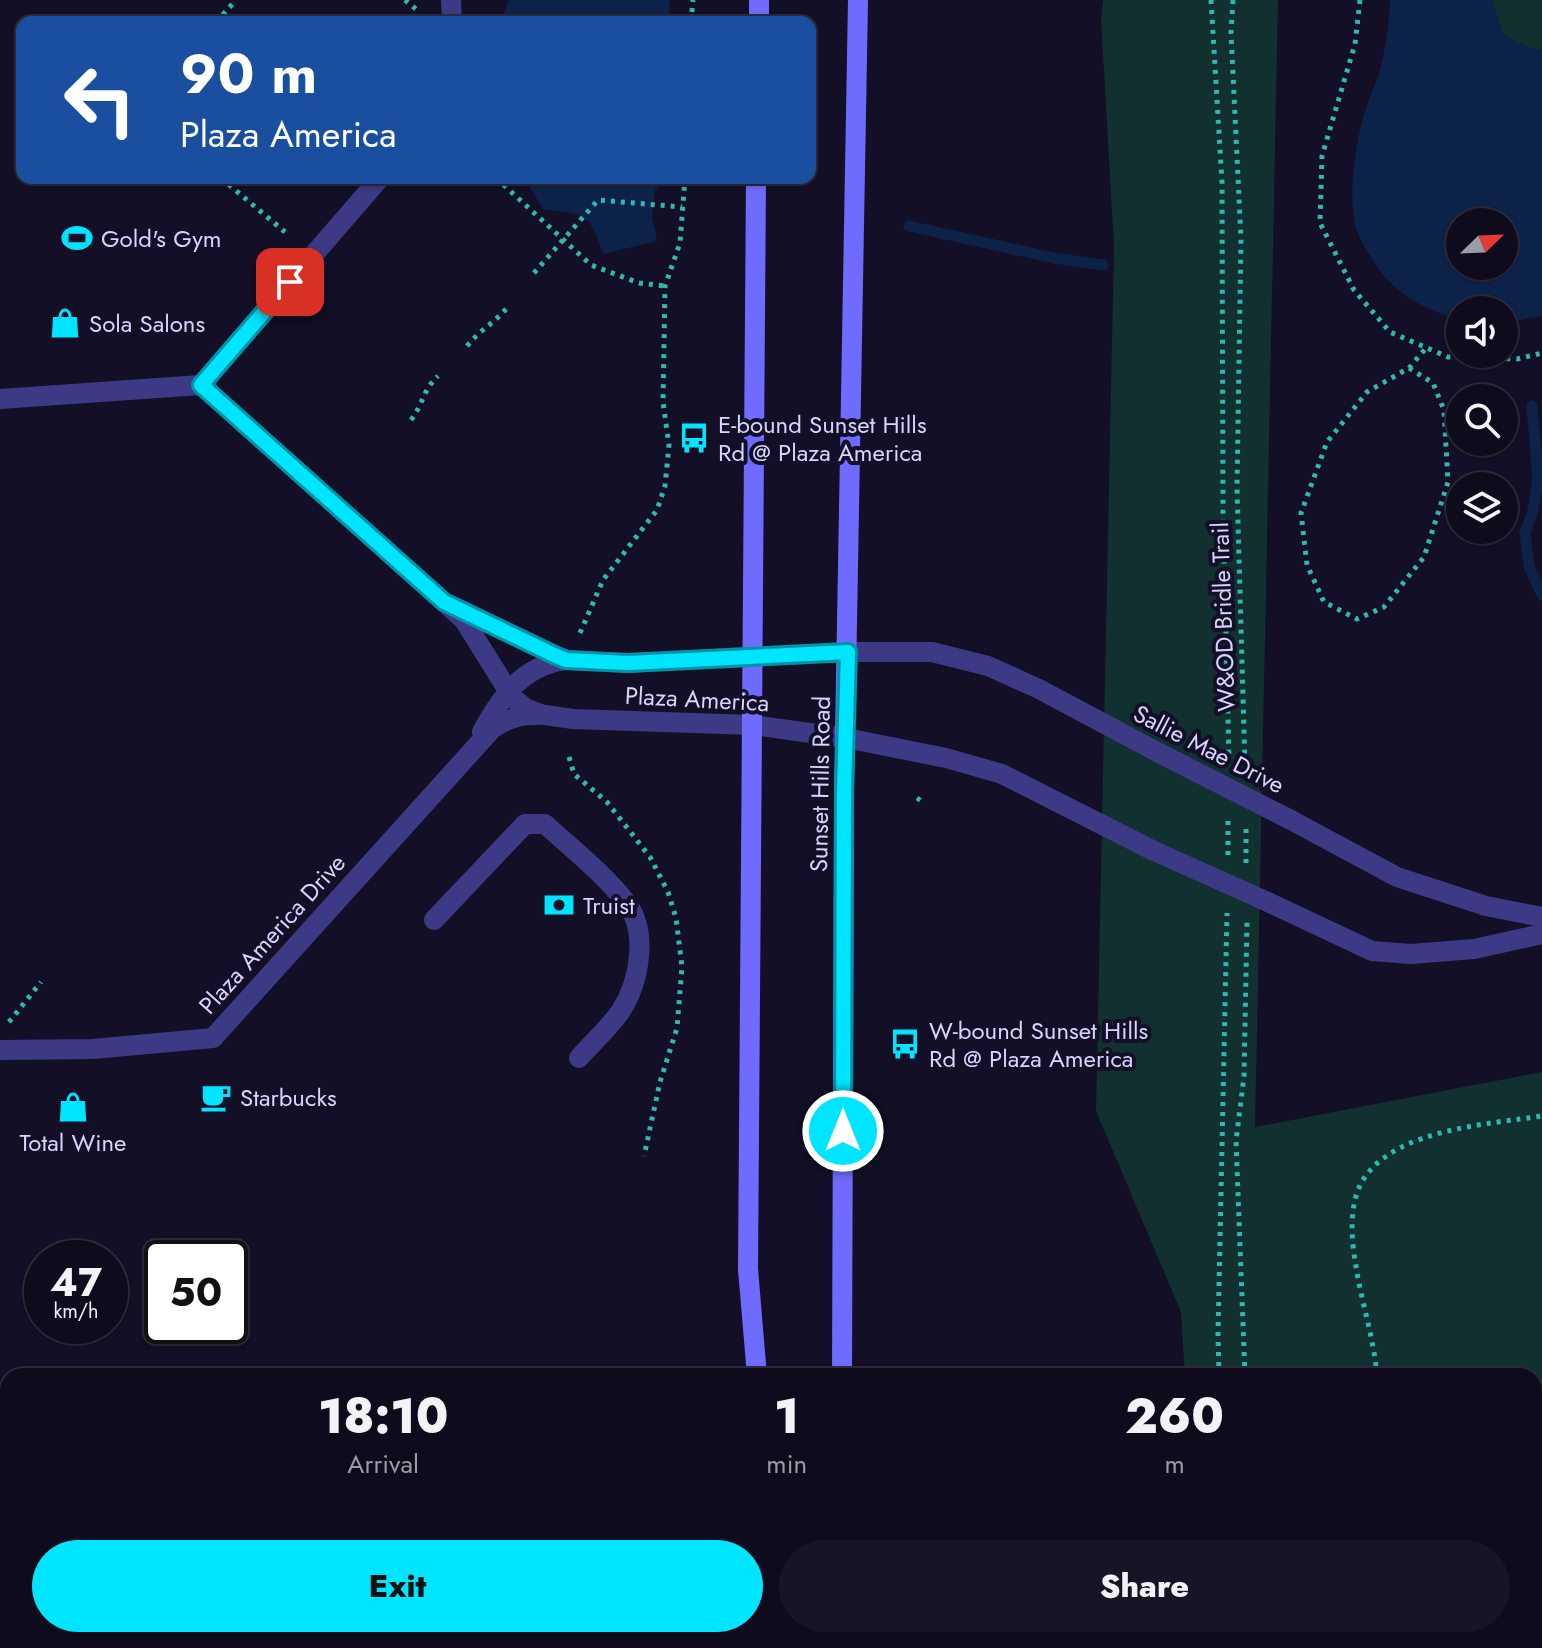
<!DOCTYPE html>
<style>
body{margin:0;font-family:Jost,sans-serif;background:#171425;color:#f1f3f6;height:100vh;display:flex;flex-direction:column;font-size:30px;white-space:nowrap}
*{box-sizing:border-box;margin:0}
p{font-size:26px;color:#9b9ba3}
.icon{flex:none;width:44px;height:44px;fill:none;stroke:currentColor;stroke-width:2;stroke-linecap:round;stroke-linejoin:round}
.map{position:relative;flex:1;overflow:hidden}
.drawer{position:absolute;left:0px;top:1368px;width:1542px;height:280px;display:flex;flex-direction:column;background:#0e0b1c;border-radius:24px 24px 0 0;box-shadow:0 2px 6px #0004,0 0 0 2px #2e2b3b}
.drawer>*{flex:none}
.top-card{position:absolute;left:16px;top:16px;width:800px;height:168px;border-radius:16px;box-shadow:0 2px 6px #0004,0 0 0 2px #2e2b3b;background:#1a4fa0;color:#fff;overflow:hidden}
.needle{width:52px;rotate:67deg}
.fabs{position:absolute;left:1446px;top:208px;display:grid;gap:16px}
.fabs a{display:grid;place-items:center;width:72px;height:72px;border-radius:50%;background:#0e0b1c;box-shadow:0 2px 6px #0004,0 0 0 2px #2e2b3b;font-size:40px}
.speed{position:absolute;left:24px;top:1240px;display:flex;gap:16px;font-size:40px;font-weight:700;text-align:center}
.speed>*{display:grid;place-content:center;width:104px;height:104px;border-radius:50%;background:#0e0b1c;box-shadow:0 2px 6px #0004,0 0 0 2px #2e2b3b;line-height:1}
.speed small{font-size:20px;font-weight:400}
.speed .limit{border:4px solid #111;border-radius:12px;background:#fff;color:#111}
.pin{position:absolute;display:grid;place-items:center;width:68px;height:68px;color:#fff;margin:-34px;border-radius:16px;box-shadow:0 4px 12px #0006}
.me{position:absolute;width:88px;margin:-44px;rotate:0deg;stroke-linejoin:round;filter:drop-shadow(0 0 6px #0008)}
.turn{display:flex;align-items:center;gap:28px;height:168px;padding:0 32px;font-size:36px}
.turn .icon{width:104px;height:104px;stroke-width:2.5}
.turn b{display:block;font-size:56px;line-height:68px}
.eta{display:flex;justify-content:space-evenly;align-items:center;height:136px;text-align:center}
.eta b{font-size:48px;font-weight:800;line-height:56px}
.primary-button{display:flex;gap:16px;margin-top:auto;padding:16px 32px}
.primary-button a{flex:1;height:92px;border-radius:48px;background:#00e5ff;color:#111;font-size:32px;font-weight:800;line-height:92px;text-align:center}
.primary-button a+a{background:#171425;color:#f1f3f6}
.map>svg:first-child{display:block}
</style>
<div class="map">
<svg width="1542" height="1648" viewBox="0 0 1542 1648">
<rect width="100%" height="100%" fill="#130f26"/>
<g fill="#12302f">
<path d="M1103,0h175l-23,1127 287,-55v576h-342v-8h334v-264h-349l-4,-64 -85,-201 18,-865 -13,-228z"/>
<path d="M1492,0h50v50l-15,-3 -24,-12z"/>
</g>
<g fill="#0c2248" fill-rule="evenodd">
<path d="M509,0h160l1,22h-170z"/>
<path d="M1390,0h102l11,34 24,13 15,3v266l-38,7v-13h-44v9c-32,-7 -63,-24 -82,-51 -8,-13 -20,-29 -23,-44 -7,-32 1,-85 11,-116 5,-16 13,-31 16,-47 5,-20 7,-40 8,-61zM1460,222h44v44h-44z"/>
<path d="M524,178h146l-15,12 -3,26 5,25 -54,13c-12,-40 -19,-41 -59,-44z"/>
</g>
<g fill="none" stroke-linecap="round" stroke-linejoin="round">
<g stroke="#0c2248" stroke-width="11">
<path d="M909,226l145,32 49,7"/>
<path d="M1532,406l6,72 -5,33 -8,22 4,34 13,28"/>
</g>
<g stroke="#2fb8b0" stroke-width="5" stroke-dasharray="4 6" stroke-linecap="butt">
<path d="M405,0l11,9"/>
<path d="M1211,0l11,182 1,331 6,246"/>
<path d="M1233,0l-2,33 10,206 -4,248 8,280"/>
<path d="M1360,0l-5,44 -33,112 -2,67 34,67 36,42 58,25 69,2 25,-6"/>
<path d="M216,22l20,-22"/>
<path d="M691,22l2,-22"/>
<path d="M221,178l64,54"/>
<path d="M496,178l95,87 48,18 26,3"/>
<path d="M534,273l64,-73 84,7"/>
<path d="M467,346c12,-15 27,-23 39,-37"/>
<path d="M1409,368l24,15 11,27 4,72 -24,75 -40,50 -27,12 -33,-17 -17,-37 -6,-52 26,-71 40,-50 42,-24 17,-20"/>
<path d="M411,420c13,-17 11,-29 27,-44"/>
<path d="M580,633l23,-53 54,-70 8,-24 4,-41 -6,-43 2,-116 15,-43 5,-65"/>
<path d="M569,757l5,17 33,28 43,55 18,35 8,26 6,49 -5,61 -17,54 -16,74"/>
<path d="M917,798l6,4"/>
<path d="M1246,829v34"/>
<path d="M1228,855v-38"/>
<path d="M9,1022l32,-40"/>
<path d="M1219,1376l-1,-42 9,-421"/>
<path d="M1245,1376l-9,-235 8,-65 3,-155"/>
<path d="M1377,1376c-3,-37 -15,-72 -21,-109 -5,-28 -8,-66 9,-90 33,-48 124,-53 177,-61"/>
<path d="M1225,1640v8"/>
<path d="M1400,1640l2,8"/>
<path d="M1250,1648v-8"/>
</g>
<g stroke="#3d3a85" stroke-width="20">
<path d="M451,0l1,22"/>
<path d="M201,385l179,-207"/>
<path d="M0,399l201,-14 263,235 48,77 13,11 16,6"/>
<path d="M455,607l111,53"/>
<path d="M482,732c19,-36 42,-67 84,-72"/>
<path d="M434,920l91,-96h20c25,23 59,50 80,77 24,29 15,81 -5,111 -11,16 -28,31 -41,46"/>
<path d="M0,1050l93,-1 120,-11 279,-309c17,-12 32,-15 53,-14"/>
</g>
<g stroke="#3d3a85" stroke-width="20">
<path d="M566,660l62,3 220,-11h84l56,14 51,23 120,64"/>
<path d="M545,715l28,4 180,6 93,13 100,20 56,16 150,76"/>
<path d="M1291,820l106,57 89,29 56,11"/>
<path d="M1270,903l102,48 39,3 63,-5 68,-15"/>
</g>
<g stroke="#6f6bff" stroke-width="20">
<path d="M759,22v-22"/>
<path d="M756,178l-8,1091 9,107"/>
<path d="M842,1376l2,-584 14,-792"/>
<path d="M787,1640v8"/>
<path d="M843,1640v8"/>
</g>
<g stroke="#3d3a85" stroke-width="20">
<path d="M1159,753l132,67"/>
<path d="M1152,850l118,53"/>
</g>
</g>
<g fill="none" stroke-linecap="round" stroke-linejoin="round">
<g stroke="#0095a6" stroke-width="20">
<path id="route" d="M290,282l-89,103 243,217 110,53 12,5 62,3 220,-11 -4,140 -1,339"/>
</g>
<use href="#route" stroke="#00e5ff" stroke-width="14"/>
</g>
<defs>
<g id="stadium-bare" transform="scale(2.4)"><path d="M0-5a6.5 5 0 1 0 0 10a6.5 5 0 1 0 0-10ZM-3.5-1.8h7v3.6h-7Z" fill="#00e5ff" stroke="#130f26" stroke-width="2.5" paint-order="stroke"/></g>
<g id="shop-bare" transform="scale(2.4)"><path d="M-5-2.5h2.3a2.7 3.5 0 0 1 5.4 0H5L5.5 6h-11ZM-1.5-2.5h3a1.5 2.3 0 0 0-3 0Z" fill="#00e5ff" stroke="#130f26" stroke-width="2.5" paint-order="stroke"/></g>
<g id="bus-bare" transform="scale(2.4)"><path d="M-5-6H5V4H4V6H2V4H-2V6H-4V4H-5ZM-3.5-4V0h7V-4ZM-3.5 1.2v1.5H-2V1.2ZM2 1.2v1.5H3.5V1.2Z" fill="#00e5ff" stroke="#130f26" stroke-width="2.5" paint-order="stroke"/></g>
<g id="bank-bare" transform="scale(2.4)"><path d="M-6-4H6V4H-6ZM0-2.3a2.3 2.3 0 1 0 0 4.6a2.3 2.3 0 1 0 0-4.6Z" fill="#00e5ff" stroke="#130f26" stroke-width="2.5" paint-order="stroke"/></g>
<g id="cafe-bare" transform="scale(2.4)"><path d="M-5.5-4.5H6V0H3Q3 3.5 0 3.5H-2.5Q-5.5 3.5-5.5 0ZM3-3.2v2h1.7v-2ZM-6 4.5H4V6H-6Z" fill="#00e5ff" stroke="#130f26" stroke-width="2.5" paint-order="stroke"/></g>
</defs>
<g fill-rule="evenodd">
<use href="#stadium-bare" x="77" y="238"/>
<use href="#shop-bare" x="65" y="323"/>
<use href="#bus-bare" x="694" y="438"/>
<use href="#bank-bare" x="559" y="905"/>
<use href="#bus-bare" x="905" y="1044"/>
<use href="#cafe-bare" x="216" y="1097"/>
<use href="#shop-bare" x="73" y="1107"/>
</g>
<g text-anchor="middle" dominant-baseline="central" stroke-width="8" stroke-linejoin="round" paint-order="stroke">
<g font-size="24" fill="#d9d4ff" stroke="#130f26" text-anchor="start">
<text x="101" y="238">Gold's Gym</text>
<text x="89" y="323">Sola Salons</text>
<text x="718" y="424">E-bound Sunset Hills<tspan x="718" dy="28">Rd @ Plaza America</tspan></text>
<text x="583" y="905">Truist</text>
<text x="929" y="1030">W-bound Sunset Hills<tspan x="929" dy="28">Rd @ Plaza America</tspan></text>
<text x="240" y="1097">Starbucks</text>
<text x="73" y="1142" text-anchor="middle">Total Wine</text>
</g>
<g font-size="24" fill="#d9d4ff" stroke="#130f26">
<text transform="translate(1223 617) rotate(-92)">W&amp;OD Bridle Trail</text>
<text transform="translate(697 699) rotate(3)">Plaza America</text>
<text transform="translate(1209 749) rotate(27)">Sallie Mae Drive</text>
<text transform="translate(820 784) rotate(-89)">Sunset Hills Road</text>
<text transform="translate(272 934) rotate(-48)">Plaza America Drive</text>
</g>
</g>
</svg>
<div class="fabs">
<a><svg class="needle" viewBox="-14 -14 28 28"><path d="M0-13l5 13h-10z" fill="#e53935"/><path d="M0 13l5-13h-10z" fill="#9b9ba3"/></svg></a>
<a><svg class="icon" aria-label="sound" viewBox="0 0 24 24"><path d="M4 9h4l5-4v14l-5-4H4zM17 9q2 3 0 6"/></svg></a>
<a><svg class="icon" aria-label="search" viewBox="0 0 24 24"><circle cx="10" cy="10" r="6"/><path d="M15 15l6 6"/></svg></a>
<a><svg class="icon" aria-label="layers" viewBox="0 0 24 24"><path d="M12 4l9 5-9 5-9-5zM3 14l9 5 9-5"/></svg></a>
</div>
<div class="speed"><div>47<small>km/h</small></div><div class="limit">50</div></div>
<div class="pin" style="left:290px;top:282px;background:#d93025"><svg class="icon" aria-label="arrive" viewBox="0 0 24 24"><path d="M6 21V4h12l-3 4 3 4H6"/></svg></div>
<svg class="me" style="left:843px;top:1131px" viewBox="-20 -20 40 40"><circle r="17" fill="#00e5ff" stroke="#fff" stroke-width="3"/><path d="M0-11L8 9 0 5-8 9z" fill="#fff"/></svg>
<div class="top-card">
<div class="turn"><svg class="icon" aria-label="left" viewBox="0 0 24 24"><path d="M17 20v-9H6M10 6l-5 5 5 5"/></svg><div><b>90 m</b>Plaza America</div></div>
</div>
<section class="drawer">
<div class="eta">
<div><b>18:10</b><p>Arrival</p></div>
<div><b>1</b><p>min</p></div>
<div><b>260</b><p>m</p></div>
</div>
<div class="primary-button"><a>Exit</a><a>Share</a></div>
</section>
</div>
